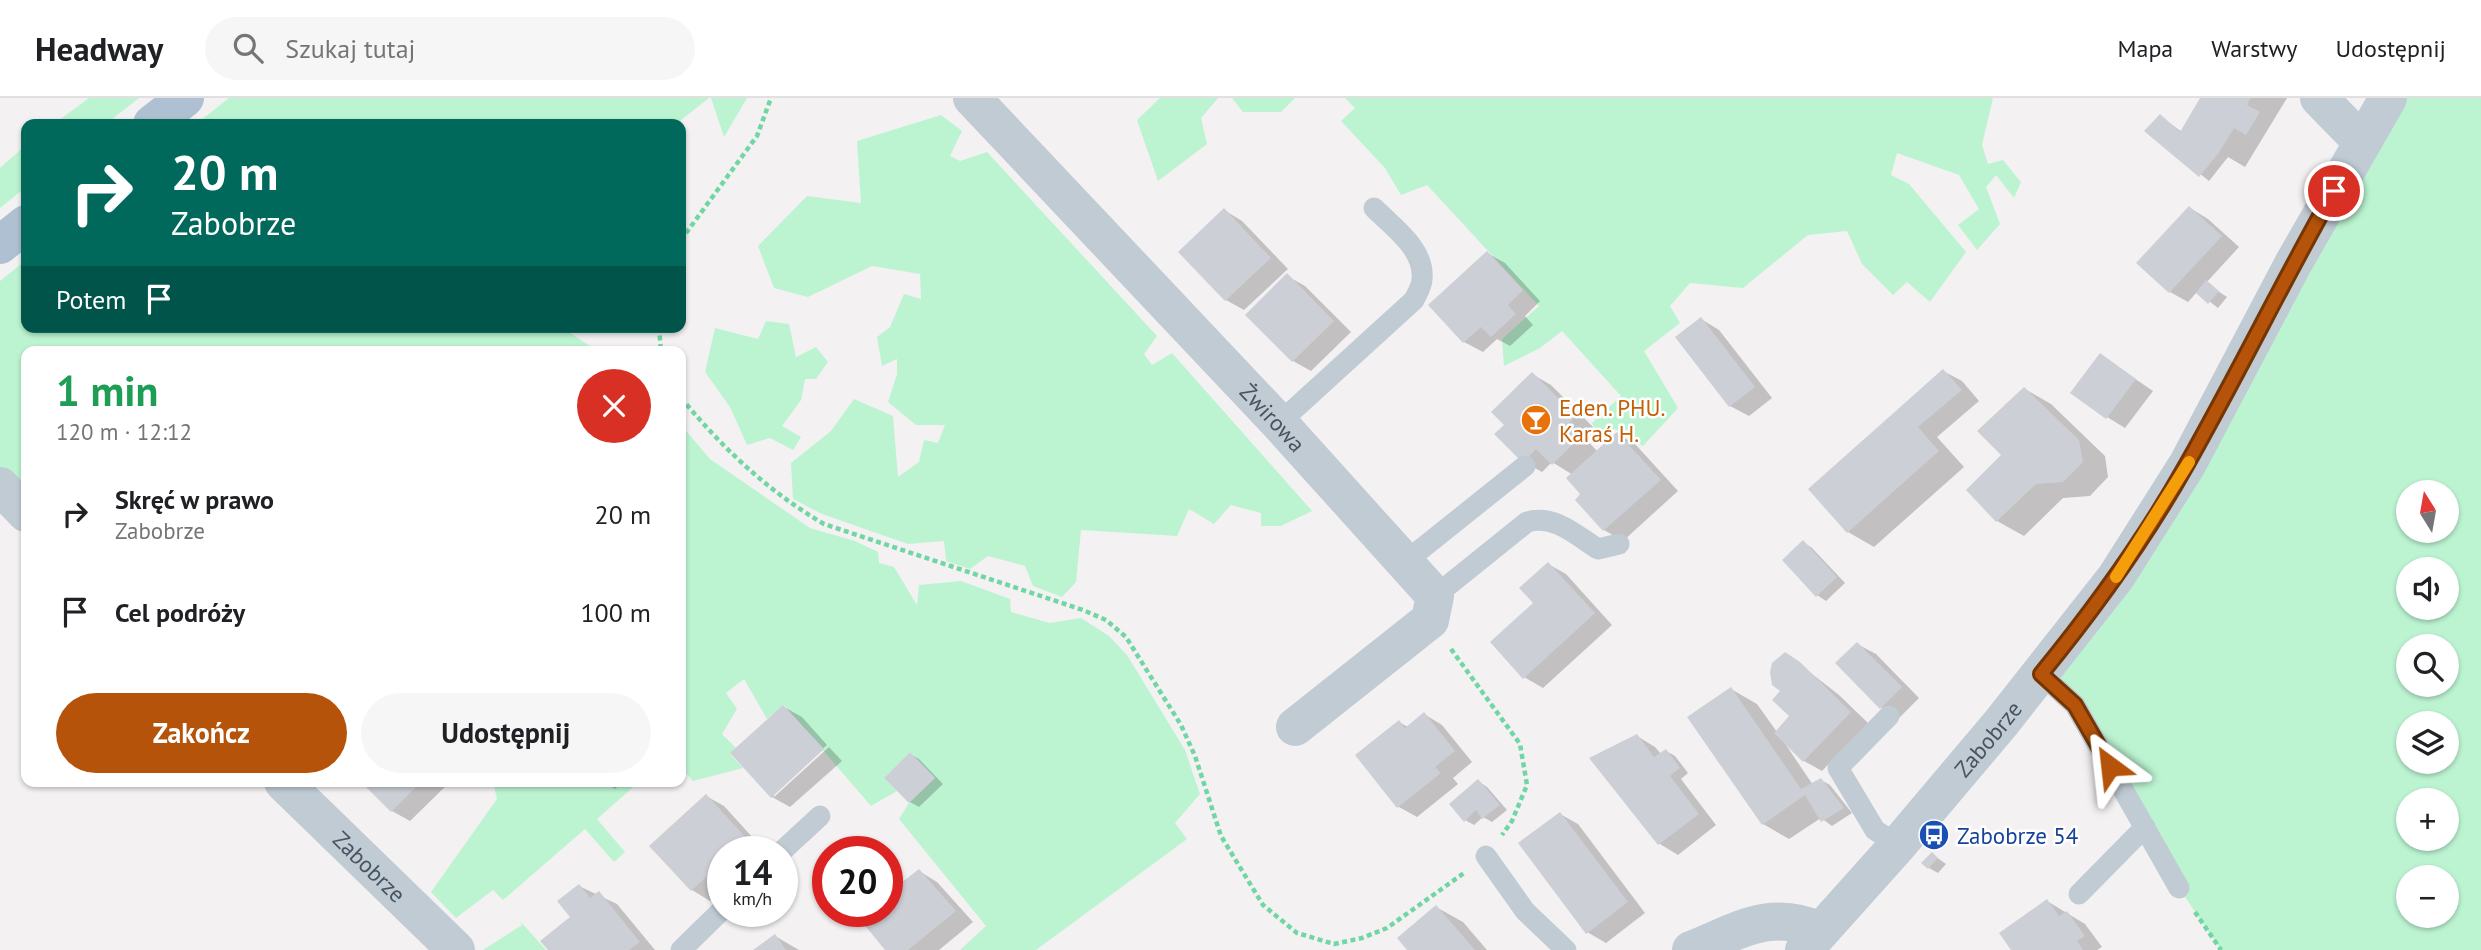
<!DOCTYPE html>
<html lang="pl">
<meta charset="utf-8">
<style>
body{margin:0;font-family:"PT Sans",sans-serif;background:#f6f6f6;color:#202124;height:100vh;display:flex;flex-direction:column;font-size:26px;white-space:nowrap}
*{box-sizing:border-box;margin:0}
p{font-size:23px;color:#757577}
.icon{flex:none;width:38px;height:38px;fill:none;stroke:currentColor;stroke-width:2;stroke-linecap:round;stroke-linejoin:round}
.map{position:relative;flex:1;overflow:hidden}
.panel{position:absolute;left:21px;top:248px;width:665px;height:441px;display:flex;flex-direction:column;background:#fff;border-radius:14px;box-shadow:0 2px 5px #0004}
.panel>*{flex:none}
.guide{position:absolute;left:21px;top:21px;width:665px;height:214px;border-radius:14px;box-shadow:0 2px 5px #0004;background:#00695c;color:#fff;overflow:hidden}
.needle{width:46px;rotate:349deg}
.fabs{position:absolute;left:2396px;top:382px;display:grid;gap:14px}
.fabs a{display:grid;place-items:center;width:63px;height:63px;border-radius:50%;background:#fff;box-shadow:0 2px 5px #0004;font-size:35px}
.speed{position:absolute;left:707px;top:738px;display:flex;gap:14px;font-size:35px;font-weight:700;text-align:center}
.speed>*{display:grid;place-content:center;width:91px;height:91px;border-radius:50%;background:#fff;box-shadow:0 2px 5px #0004;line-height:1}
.speed small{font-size:18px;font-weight:400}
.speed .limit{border:10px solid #d22;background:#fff;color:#111}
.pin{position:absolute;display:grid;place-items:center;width:60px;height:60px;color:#fff;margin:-30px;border:4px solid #fff;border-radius:50%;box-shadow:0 2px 7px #0007}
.me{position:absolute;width:77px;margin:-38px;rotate:330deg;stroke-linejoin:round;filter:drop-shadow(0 0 5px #0008)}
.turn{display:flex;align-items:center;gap:24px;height:147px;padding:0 35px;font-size:32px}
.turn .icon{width:91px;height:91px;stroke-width:2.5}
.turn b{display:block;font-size:49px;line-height:60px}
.then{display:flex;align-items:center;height:66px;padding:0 35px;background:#0003;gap:14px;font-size:26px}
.round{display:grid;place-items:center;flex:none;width:74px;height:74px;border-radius:37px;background:#f6f6f6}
.overview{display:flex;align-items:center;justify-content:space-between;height:119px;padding:0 35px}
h1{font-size:42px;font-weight:600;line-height:52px;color:#1e9e55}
.primary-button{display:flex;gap:14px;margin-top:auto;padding:14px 35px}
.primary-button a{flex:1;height:80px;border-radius:42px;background:#b45309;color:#fff;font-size:28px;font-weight:600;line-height:80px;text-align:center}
.primary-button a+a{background:#f6f6f6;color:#202124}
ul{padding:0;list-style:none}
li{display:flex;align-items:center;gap:21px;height:98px;padding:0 35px}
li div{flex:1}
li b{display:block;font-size:26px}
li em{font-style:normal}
header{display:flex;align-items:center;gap:42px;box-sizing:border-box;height:98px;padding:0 35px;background:#fff;border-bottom:2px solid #e0e0e0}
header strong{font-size:33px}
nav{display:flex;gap:38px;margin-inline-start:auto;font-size:24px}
.search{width:490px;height:63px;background:#f6f6f6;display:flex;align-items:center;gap:18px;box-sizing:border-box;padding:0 24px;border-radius:38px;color:#757577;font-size:26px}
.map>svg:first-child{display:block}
</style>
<header>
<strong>Headway</strong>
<div class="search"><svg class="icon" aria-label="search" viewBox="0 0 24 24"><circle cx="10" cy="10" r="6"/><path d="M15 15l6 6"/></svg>Szukaj tutaj</div>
<nav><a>Mapa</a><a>Warstwy</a><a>Udostępnij</a></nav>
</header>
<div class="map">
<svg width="2481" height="852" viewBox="0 0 2481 852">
<rect width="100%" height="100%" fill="#f3f1f1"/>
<g fill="#bcf4d2" fill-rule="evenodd">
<path d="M89,0h50l-33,26h-52z"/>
<path d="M229,0h480l-33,26h-480z"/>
<path d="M711,0h36l-23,39z"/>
<path d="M1160,0h58l-17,20 6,26 -49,37 -21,-61z"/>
<path d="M1232,0h63l-14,14h-38z"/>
<path d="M1345,0h648l-11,47 6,19 15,-4 18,22 -7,16 -18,-23 -10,12 14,37 -23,26 -19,-25 21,-16 -20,-34 -62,-22 -6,22 18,9 57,68 -36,50 -23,-20 -14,13 -31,-31 -15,-33 -39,4 -65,53 -53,-5 -20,23 10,17 -36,28 34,57 -35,38 -28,-17 -15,11 -8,-17 29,-27 -59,-65 -22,17 -36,18 -2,-27 37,-33 -112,-121 -26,10 -16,-27 -44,-47 14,-13z"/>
<path d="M2388,0h93v852h-260l-42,-62 -104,-183 -33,-31zM2408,394h38v38h-38zM2408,471h38v38h-38zM2408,548h38v38h-38zM2408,625h38v38h-38zM2408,702h38v38h-38zM2408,779h38v38h-38z"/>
<path d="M941,17l21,16 -12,25 10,5 27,-9 170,184 -13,18 8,11 20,-12 140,158 -31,15h-20v-13l-30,-8 -17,19 -25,-15 -12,27 -96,-6 -5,52 -14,15 -29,-11 -8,-20 -37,-10 -18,13 -24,-8 -2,-20 -36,3 -86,-30 -29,-15 -2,-36 40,-32 23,-32 39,17 5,61 21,-15 5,-22 14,3 7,-18h-29l-28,-23 9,-28v-15l-15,7 -5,-29 13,-10 14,-33 17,5 -1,-25 -48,-8 -64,31 -34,-9 -16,-42 49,-50 54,7 -4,-62z"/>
<path d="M26,47v42l-26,21v-40z"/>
<path d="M26,162v67h535l38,25h-573v146l-26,-27v-190z"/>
<path d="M766,223l23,3 7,33 20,-10 12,15 -12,17h-11l-4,21 -19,26 19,11 -8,13 -23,-12 -23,7 -17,-38 -25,-35 10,-44 43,11z"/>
<path d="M681,327l29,34 100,69 45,13 23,11 1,11 15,4 23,38 2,-20 42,-4 49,18 1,13 39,11 31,-5 28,18 18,19 58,95 15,44 -25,29 12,16 -151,111h-76l26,-24 -87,-107 10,-16 26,-25 -25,-26 -26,26 13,13 -26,15 -87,-101 -17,14 -23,-40 -18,14 11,16 -15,25 14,14 -6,6 13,14 -50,13 -12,-13z"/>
<path d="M493,684h109l3,3 3,-3h31l-42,37 28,33 -11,10 -29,-33 -82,71 -10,-10 -37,28 -25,-26 66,-93z"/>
<path d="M520,823l26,29h-63l39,-25z"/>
</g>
<g fill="#0003">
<path d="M2202,0h85l-42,69 -17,-10 -19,24 -62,-50 13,-15 22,16z"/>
<path d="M2190,110l18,11 31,28 -33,36 21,14 -9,11 -21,-16 -9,10 -18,-10z"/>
<path d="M1224,112l18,11 46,48 -44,41 -18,-10z"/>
<path d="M1487,155l18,10 35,38 -15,15 8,9 -23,21 -13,-7 -14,13 -19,-10 -33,-36z"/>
<path d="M1287,178l18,10 46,46 -40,39 -18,-10z"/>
<path d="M1701,221l18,11 53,68 -23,18 -19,-10z"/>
<path d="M2100,257l53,36 -28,37 -18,-11z"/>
<path d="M1943,273l19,10 17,20 -42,36 27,30 -90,80 -26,-15z"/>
<path d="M1532,276l19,11 42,42 -9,10 14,15 20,-18 18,11 42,46 -55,50 -19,-11 -27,-30 6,-6 -10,-19 -21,-13 -10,10 -18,-10 -18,-37z"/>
<path d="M2025,291l26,15 54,52 3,21 -18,19 -27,2 -39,38 -27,-15 -29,-31 35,-35z"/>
<path d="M1803,444l9,6 33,35 -19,18 -9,-6z"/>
<path d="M1548,466l18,10 46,51 -69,63 -19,-11 11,-74z"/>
<path d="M1857,546l19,10 43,44 -20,20 -18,-11z"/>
<path d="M1794,562l45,35 29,28 -46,48 -18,-10 -17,-17 -1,1 27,40 8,-5 9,5 22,28 -20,13 -11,-8 -32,21 -26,-15 -32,-135 26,15 20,28 15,-16 -9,-25z"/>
<path d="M784,609l18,10 25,28 -53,48v4l55,-50 13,14 -52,46 -18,-10z"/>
<path d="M1424,616l18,11 30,37 -19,16 5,6 -41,33 -18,-10 -41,-52 41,-33 9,5z"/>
<path d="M1637,638l18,11 6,7 5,-3 9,5 13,17 -7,6 35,46 -38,30 -18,-11 -68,-86z"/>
<path d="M910,656l9,5 24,25 -24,23 -9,-5z"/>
<path d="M1478,683l9,6 20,23 -15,12 -9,-5 -9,8 -9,-5z"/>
<path d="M363,684h87l-40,39 -18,-10z"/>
<path d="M604,684h19l-8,7z"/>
<path d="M706,698l18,10 41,45 -42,1v37l-13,12 -18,-11 -41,-44z"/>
<path d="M1560,716l18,10 67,89 -39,30 -19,-11z"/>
<path d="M1932,756l14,10 -8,9 -9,-5z"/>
<path d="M919,773l18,11 36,40 -34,28h-52l-26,-32 7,-6h19z"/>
<path d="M579,788l38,18 38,46h-105l-7,-9 30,-24z"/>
<path d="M2047,803l38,23 17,23 -5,3h-84l-12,-17z"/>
<path d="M1436,809l27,15 24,28h-78l-10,-12z"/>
<path d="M775,838l24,14h-43z"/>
</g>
<g fill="#ccd0d6">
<path d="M2200,0h51l-4,7 13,7 -14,23 -12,-7 -16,26 -19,23 -55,-46 16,-17 20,18z"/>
<path d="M2189,108l33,30 -53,57 -33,-30z"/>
<path d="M1224,110l47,50 -46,43 -47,-49z"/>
<path d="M1487,153l36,39 -15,15 8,9 -25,23 -10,-10 -18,16 -35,-38z"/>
<path d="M1287,175l47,48 -42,41 -47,-47z"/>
<path d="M2206,182l13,11 -11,13 -12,-11z"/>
<path d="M1701,219l54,70 -26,20 -54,-70z"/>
<path d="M2100,255l36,26 -30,40 -36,-26z"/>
<path d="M1943,271l19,21 -44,37 21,24 -92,82 -39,-44z"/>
<path d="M1532,274l44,44 -10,10 13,12 -27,27 -16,-16 -13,14 -29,-29 10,-9 -13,-13z"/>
<path d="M2024,289l55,53 4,22 -20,20 -27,2 -40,38 -30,-32 35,-35 -24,-24z"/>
<path d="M1617,334l44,48 -58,51 -28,-31 5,-6 -14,-16z"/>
<path d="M1803,442l34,37 -21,20 -34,-37z"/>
<path d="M1548,464l47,51 -72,66 -33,-37 43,-39 -14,-15z"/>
<path d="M1857,544l45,45 -22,22 -45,-46z"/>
<path d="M1785,554l15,10 51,50 -48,50 -29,-29 15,-17 -17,-16 8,-9 -8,-6 -2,-13 2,-9z"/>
<path d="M1731,589l70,102 20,-11 23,30 -23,14 -16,-27 -43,30 -75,-108z"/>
<path d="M783,607l41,44 -53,49 -41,-45z"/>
<path d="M1424,614l31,39 -20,16 6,6 -44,35 -42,-53 44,-35 6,8z"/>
<path d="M1637,636l17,23 12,-8 14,19 -10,8 29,38 -41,31 -69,-87z"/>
<path d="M910,654l25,26 -26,25 -25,-25z"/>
<path d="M1478,681l22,26 -18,14 -6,-9 -12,12 -15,-18z"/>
<path d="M361,684h60l-30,30z"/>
<path d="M706,696l42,46 -14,12h-11v10l-32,29 -42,-45z"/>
<path d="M1560,714l68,90 -42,32 -68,-91z"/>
<path d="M1932,754l6,6 -10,11 -7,-6z"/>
<path d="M919,771l37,42 -48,39h-23l-27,-33 7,-5h22v-18z"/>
<path d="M579,786l11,14 9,-7 41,51 -11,8h-81l-8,-9 30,-24 -13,-16z"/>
<path d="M2047,801l12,17 8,-5 18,25 -8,5 6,9h-72l-12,-17z"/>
<path d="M1436,807l39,45h-68l-10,-12z"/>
<path d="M775,836l11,16h-33z"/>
</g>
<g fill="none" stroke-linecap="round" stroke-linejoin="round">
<g stroke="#70d6a4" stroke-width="4.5" stroke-dasharray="5 3.5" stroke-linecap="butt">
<path d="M681,142l76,-104 14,-38"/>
<path d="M659,229l2,25"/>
<path d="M681,300c43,51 85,92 143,126l259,86 23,10 20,17 55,88 14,31 26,80 42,69 34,28 37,11 28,-6 25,-10 77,-55"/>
<path d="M1451,551l69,95 7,41 -15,36 -10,14"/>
<path d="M2195,814l26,38"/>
</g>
<g stroke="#c0cbd4" stroke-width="21">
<path d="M1279,325l135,-123c3,-6 8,-14 8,-21 3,-30 -29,-52 -48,-71"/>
<path d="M1405,464l120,-96"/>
<path d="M1435,498l92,-74c27,-8 49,13 71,27l21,-5"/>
<path d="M2041,576l34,31 104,183"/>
<path d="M1889,618l-51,52 37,62 23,15"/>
<path d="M781,754l39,-36"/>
<path d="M1486,758l39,55 41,39"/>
<path d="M2079,796l66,-67"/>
<path d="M681,852l42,-41"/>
</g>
<g stroke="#c0cbd4" stroke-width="38">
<path id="s1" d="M972,0l307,325 156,173 -5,24 -135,107"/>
<path d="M2319,0l43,44"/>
<path d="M0,388l26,27"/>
<path id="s2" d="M283,684l173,168"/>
<path d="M1691,852c48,-19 79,-42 130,-19"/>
<path id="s3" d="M1804,852l94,-105 103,-122 115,-146 71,-112 106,-201 95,-166"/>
</g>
<g stroke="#aec0d2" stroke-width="38">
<path d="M152,26l33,-26"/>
<path d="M0,147l26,-21"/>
</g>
</g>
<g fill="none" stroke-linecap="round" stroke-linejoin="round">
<g stroke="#753606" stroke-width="18">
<path id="route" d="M2110,668l-35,-61 -34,-31c54,-66 104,-135 146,-210 51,-90 96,-183 147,-273"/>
</g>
<use href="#route" stroke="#b45309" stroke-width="12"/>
<path stroke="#f59e0b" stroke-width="12" d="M2116,479l73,-115"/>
</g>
<defs>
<g id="bar-disc" transform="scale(1.575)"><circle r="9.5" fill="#e8710a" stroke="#fff"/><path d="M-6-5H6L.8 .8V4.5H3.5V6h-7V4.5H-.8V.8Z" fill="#fff"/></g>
<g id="bus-disc" transform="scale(1.575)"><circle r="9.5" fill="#1a4fb4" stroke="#fff"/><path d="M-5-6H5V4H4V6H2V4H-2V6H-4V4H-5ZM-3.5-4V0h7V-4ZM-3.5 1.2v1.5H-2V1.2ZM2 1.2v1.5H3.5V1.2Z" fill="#fff"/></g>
</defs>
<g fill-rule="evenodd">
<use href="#bar-disc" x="1536" y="322"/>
<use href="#bus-disc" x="1934" y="737"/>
</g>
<g text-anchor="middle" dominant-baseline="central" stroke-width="5" stroke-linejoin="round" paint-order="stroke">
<g font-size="23" fill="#c56008" stroke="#fff" text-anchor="start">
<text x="1559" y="309">Eden. PHU.<tspan x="1559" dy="26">Karaś H.</tspan></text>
</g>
<g font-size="23" fill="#475461" stroke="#fff">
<text stroke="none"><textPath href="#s1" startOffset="439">Żwirowa</textPath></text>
<text stroke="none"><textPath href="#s3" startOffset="280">Zabobrze</textPath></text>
<text stroke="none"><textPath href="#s2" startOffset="121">Zabobrze</textPath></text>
</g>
<g font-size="23" fill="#164399" stroke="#fff" text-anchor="start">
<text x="1957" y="737">Zabobrze 54</text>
</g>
</g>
</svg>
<div class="fabs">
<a><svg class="needle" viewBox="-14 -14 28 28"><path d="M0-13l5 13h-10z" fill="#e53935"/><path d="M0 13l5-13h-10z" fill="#757577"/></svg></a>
<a><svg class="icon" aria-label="sound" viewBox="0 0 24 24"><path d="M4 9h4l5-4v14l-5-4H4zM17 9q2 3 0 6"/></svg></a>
<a><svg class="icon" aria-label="search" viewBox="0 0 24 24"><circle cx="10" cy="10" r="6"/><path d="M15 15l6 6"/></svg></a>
<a><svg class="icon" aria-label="layers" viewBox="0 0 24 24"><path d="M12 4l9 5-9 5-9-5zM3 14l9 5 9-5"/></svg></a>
<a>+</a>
<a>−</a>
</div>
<div class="speed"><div>14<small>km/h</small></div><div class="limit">20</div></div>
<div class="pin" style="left:2334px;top:93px;background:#d93025"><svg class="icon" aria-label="arrive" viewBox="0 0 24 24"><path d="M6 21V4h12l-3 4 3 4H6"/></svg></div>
<svg class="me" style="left:2110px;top:668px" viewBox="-20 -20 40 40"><path d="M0-17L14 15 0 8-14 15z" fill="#b45309" stroke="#fff" stroke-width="4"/></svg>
<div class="guide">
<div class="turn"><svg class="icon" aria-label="right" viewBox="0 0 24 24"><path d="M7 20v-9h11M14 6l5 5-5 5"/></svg><div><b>20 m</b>Zabobrze</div></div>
<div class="then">Potem<svg class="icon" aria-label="arrive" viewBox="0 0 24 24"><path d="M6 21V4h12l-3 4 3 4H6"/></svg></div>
</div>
<section class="panel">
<div class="overview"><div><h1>1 min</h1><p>120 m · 12:12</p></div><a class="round" style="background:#d93025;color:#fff"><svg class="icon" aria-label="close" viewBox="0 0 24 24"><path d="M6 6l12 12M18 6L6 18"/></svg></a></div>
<ul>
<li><svg class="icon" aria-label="right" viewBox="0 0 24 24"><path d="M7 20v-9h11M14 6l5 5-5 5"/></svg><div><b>Skręć w prawo</b><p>Zabobrze</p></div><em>20 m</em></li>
<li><svg class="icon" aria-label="arrive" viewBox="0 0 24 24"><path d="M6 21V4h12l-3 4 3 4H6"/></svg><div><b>Cel podróży</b></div><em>100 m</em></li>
</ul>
<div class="primary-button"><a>Zakończ</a><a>Udostępnij</a></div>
</section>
</div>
